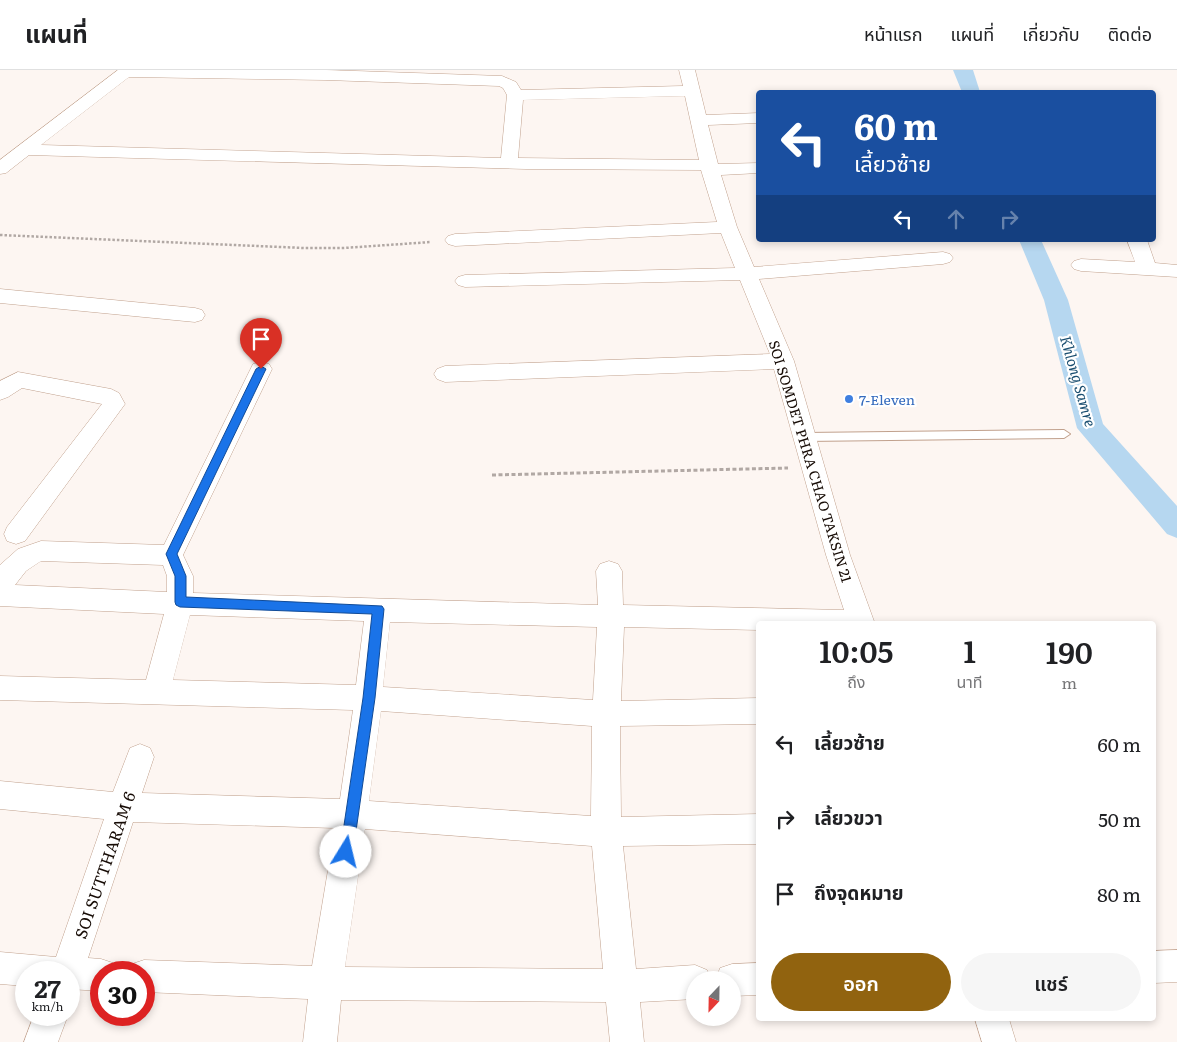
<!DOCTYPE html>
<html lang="th">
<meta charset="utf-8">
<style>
body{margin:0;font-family:Literata,"Noto Sans Thai",serif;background:#f6f6f6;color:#202124;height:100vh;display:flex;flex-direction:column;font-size:19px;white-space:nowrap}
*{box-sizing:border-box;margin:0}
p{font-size:16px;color:#757577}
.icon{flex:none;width:28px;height:28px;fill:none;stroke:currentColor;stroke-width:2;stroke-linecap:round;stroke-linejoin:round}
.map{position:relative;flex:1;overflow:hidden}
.side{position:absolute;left:756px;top:551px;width:400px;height:400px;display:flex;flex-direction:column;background:#fff;border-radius:5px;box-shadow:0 2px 8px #0003}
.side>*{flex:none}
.guide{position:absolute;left:756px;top:20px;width:400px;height:152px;border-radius:5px;box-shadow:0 2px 8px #0003;background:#1a4fa0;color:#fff;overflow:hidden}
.needle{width:32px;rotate:202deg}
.buttons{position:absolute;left:686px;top:901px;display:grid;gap:10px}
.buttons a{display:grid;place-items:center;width:55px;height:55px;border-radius:50%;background:#fff;box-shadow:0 2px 8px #0003;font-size:25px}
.speed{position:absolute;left:15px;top:891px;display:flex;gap:10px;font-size:25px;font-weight:700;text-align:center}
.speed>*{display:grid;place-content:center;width:65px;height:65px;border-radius:50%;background:#fff;box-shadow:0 2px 8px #0003;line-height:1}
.speed small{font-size:12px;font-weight:400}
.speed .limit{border:8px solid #d22;background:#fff;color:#111}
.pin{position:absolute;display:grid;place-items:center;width:42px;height:42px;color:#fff;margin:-51px -21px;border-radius:50% 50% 50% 0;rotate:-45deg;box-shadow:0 0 5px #0007}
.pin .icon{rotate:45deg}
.me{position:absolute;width:55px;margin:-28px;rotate:9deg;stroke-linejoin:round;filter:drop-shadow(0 0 4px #0008)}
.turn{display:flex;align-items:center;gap:18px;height:105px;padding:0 15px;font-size:22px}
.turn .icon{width:65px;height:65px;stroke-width:2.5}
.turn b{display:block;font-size:35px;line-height:42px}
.lanes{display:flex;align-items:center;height:48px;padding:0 15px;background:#0003;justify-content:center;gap:25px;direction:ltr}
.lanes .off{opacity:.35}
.eta{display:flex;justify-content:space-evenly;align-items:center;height:85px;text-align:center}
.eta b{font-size:30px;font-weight:600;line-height:35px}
.primary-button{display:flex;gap:10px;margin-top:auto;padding:10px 15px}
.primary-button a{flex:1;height:58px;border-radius:30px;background:#91630f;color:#fff;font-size:20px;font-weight:600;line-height:58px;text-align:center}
.primary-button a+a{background:#f6f6f6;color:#202124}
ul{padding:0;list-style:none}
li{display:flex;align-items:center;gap:15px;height:75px;padding:0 15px}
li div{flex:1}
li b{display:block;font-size:19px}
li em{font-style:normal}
header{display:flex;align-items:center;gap:30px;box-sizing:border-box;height:70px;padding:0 25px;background:#fff;border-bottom:1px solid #e0e0e0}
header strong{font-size:24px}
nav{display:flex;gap:28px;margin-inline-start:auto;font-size:18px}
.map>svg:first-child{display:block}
</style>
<header>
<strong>แผนที่</strong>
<nav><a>หน้าแรก</a><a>แผนที่</a><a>เกี่ยวกับ</a><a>ติดต่อ</a></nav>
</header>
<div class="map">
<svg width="1177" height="972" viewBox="0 0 1177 972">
<rect width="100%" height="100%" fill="#fdf6f2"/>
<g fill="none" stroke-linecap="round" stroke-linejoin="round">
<g fill="#b6d7f0" fill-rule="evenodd">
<path d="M953,0h20l7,22h-18z"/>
<path d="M1019,170h22l27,60 35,124 74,82v32l-10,-4 -90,-106 -33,-128z"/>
</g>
<g stroke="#c1a18d" stroke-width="2">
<path id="service" d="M1064,360l6,4 -6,4 -259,3 -6,-4 6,-4z"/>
</g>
<g stroke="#c1a18d" stroke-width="1">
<g id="minor">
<path d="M118,0h208l176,6 14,6 5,8 162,-4 -4,-16h16l11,45 53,-2v10l-51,2 10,39 41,-1v10l-38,2 16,52 17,40 189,-15 7,2 3,4 -3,4 -7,2 -184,15 35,82 56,194 25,69h-116v6l-135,-3 -3,74 138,-3v26l-139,2 1,91 138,-3v30l-136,2 13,123 59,-4 12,5 4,10h-16v19l-55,3 4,40h-34l-4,-40 -265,-2 -4,42h-34l5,-43 -164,-7v-20h-15l3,-8 12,-4 168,6 23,-138 -202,-6 -45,136 13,1 12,4 3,9h-15v19l-32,-2v-17h-43v14l-26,-2v-32l56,5 48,-138 -104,-10v-28l113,11 17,-44 10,-4 10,4 4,9 -12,36 198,6 13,-89 -353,-10v-24l146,4 18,-66 -164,-8v-41l18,-16 23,-8 123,4 89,-181 8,-2 8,2 3,5 -89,186 10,21v17l405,12 -2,-34 4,-7 9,-3 9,3 4,7 1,34 221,5 -18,-55 -52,-186 -329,13 -8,-3 -3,-5 3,-5 8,-3 325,-12 -30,-74 -275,7 -7,-2 -3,-4 3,-4 7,-2 270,-7 -14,-35 -266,13 -7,-2 -3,-4 3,-4 7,-2 262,-12 -16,-52 -175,-1 -497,-14 -23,18 -6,1v-14zM129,7l197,3 173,6 4,2 4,7 -6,63 -460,-13zM685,26l14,64 -181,-2 5,-58zM41,491l122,4 4,11v16l-152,-7 11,-14zM190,545l174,6 -8,64 -183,-5zM390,552l207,5 -4,73 -210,-13zM381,641l211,15 -1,90 -222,-15zM365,759l227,17 11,123 -258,-2z"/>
<path d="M1127,170h20l8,23 22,2v12l-96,-6 -7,-2 -3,-4 3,-4 7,-2 54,3z"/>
<path d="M0,219l195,19 7,2 3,5 -3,5 -7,2 -195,-19z"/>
<path d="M18,302l93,17 8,4 6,11 -100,137 -9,3 -9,-3 -3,-7 3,-7 95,-123 -80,-16 -14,9 -8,3v-19z"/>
<path d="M1177,880v32l-23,1v-32z"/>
<path d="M759,893v32l-27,1v-16h-16l4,-12 12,-4z"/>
<path d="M34,945h34l-10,27h-34z"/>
<path d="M975,949h34l7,23h-34z"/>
</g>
</g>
<path stroke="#b1a8a4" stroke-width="2.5" stroke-dasharray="2.5 2" stroke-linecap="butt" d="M0,165l304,13h40l87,-6"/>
<path stroke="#b1a8a4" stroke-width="3" stroke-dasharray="4 2.5" stroke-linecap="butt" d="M492,405l296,-7"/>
<use href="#service" fill="#fff" fill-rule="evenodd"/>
<use href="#minor" fill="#fff" fill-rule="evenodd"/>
</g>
<path fill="#1a73e8" stroke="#114b97" d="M261,296l5,3 -89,185 9,22v21l196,9 2,3 -9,89 -22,154 -2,5 -5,2 -4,-2 -2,-5 23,-154 9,-84 -192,-7 -4,-2 -1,-3v-26l-9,-22 90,-185z"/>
<circle fill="#3f7fe0" stroke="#fff" stroke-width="2" cx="849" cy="329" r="5"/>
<g text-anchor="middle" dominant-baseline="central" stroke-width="4.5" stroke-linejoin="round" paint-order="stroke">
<g font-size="14" fill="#366cbe" stroke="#fff" text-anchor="start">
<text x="859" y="329">7-Eleven</text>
</g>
<g font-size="14" fill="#160b05" stroke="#fff">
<text transform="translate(811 391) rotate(73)">SOI SOMDET PHRA CHAO TAKSIN 21</text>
</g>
<g font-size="15" font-style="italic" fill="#1b4f71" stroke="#fff">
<text transform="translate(1079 311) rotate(74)">Khlong Samre</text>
</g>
<g font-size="16" fill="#160b05" stroke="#fff">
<text transform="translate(104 795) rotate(-71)">SOI SUTTHARAM 6</text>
</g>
</g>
</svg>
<div class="buttons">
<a><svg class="needle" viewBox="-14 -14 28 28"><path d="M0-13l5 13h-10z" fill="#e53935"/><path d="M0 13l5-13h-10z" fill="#757577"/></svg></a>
</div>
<div class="speed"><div>27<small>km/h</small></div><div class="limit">30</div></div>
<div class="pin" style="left:261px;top:299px;background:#d93025"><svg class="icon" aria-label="arrive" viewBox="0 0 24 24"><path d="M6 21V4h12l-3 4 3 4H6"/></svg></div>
<svg class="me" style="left:346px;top:782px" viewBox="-20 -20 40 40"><circle r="19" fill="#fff"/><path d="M0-13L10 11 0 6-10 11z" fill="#1a73e8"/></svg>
<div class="guide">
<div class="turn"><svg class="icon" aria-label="left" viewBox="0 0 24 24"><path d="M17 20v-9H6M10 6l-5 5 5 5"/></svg><div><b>60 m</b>เลี้ยวซ้าย</div></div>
<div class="lanes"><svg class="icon" aria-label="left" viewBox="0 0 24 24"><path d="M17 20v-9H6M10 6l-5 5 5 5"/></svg><svg class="icon off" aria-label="ahead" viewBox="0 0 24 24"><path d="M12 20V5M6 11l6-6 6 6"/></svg><svg class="icon off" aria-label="right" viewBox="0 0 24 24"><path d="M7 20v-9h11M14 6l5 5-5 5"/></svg></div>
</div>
<section class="side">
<div class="eta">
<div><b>10:05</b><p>ถึง</p></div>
<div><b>1</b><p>นาที</p></div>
<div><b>190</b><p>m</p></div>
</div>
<ul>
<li><svg class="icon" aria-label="left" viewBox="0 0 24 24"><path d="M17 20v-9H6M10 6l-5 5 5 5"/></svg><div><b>เลี้ยวซ้าย</b></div><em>60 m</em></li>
<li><svg class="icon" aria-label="right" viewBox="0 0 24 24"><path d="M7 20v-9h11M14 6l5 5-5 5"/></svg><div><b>เลี้ยวขวา</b></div><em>50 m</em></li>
<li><svg class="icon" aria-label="arrive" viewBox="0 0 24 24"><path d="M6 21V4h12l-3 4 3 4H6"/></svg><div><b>ถึงจุดหมาย</b></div><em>80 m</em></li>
</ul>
<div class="primary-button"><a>ออก</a><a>แชร์</a></div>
</section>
</div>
